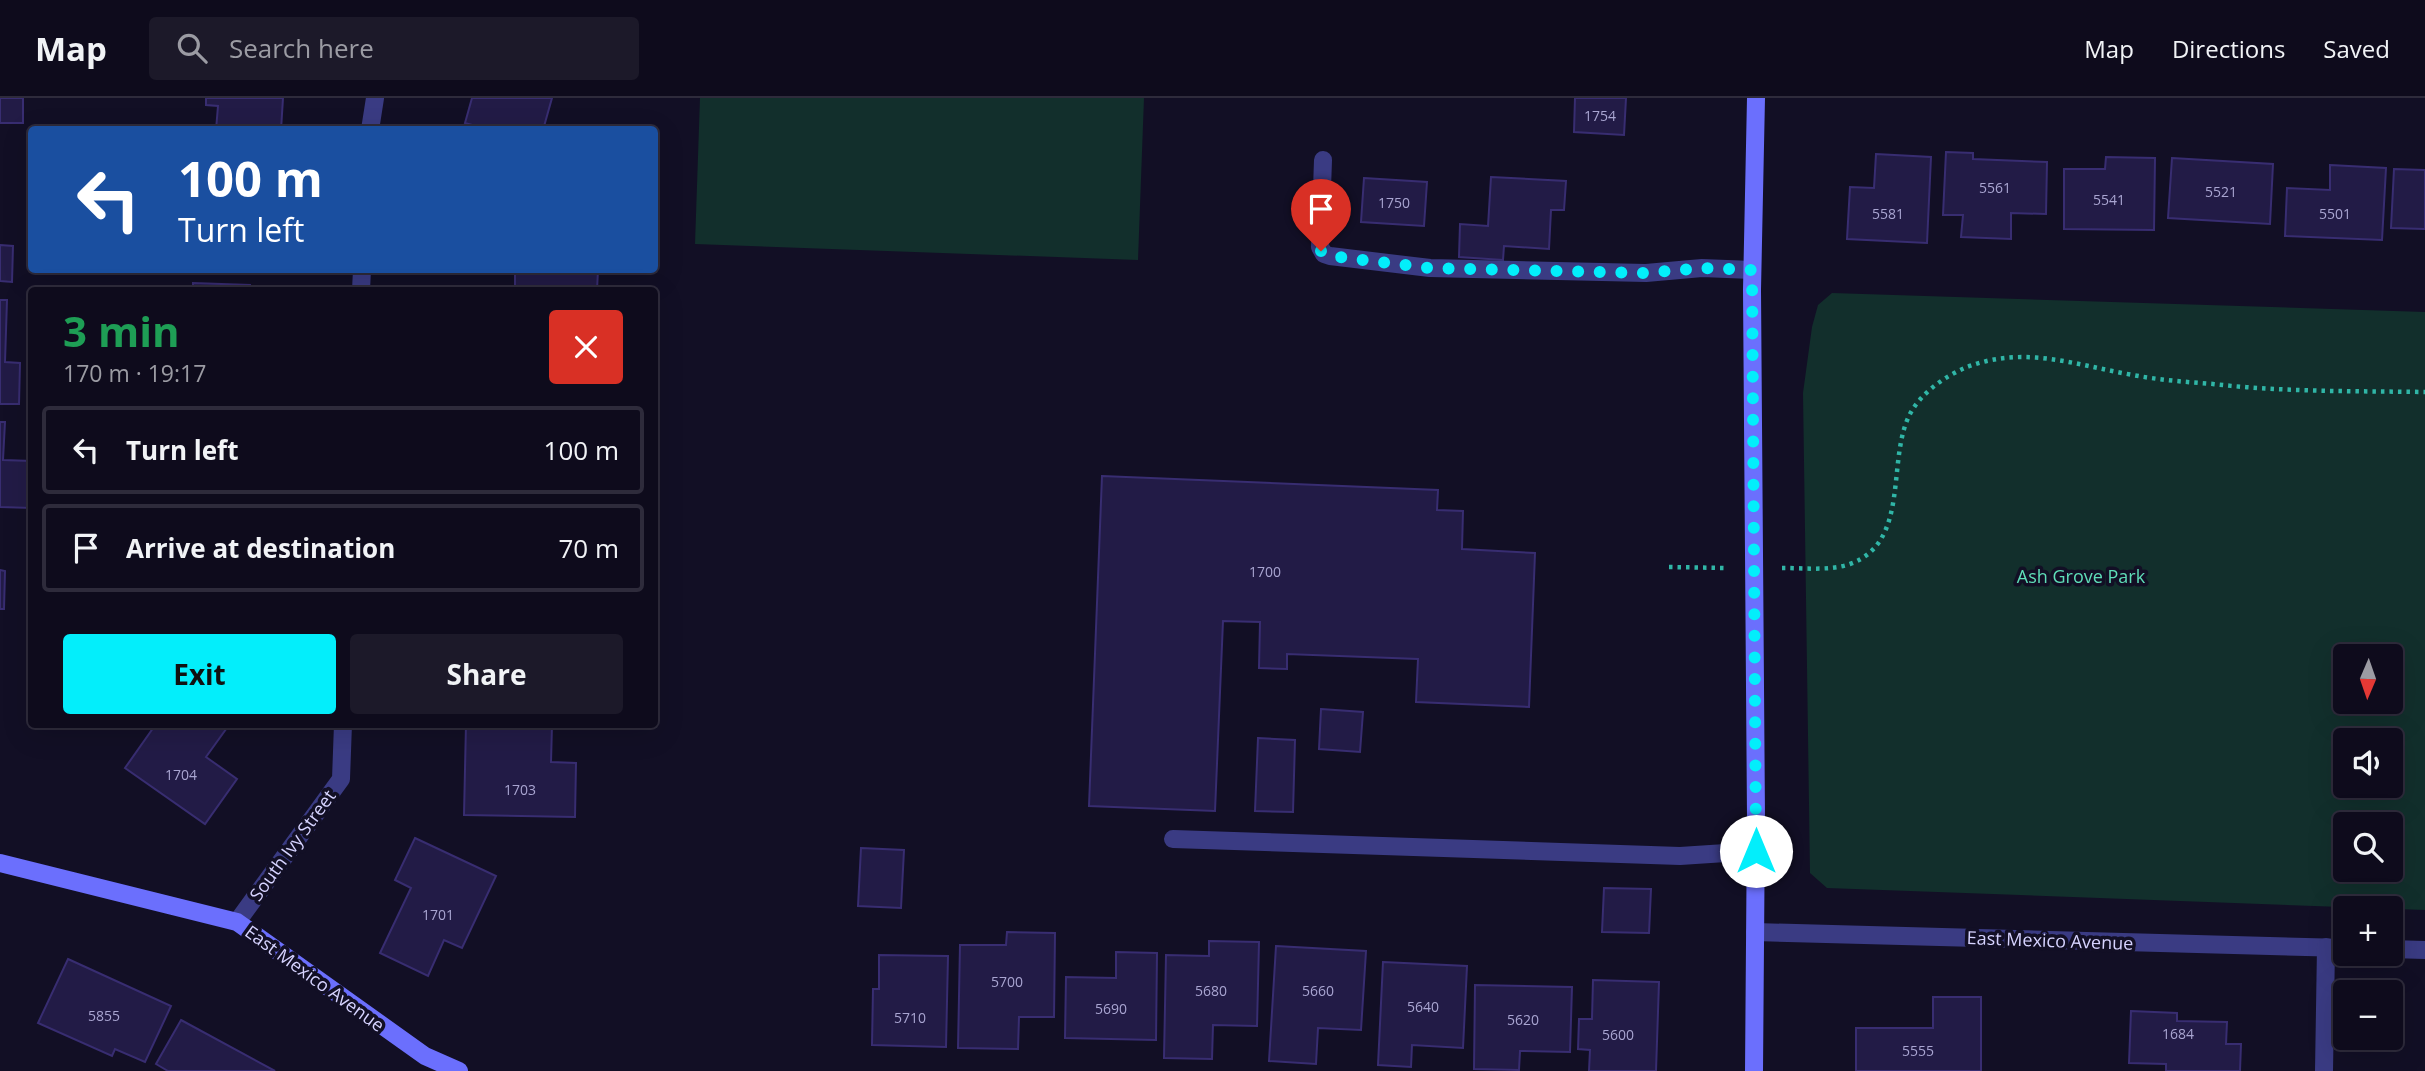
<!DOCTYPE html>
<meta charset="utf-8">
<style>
body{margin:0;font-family:"Open Sans",sans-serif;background:#1c1929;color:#f1f3f6;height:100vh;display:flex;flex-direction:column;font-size:26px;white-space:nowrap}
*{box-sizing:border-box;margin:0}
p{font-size:23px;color:#9b9ba3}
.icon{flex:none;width:38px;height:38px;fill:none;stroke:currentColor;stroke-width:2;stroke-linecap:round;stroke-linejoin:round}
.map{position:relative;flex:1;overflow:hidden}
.details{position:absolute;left:28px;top:189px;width:630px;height:441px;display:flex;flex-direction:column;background:#0e0b1c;border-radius:7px;box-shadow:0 7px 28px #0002,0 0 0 2px #2e2b3b}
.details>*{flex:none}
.hud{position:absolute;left:28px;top:28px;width:630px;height:147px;border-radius:7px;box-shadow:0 7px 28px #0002,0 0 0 2px #2e2b3b;background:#1a4fa0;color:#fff;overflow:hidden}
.needle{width:46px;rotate:182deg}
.controls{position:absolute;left:2333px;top:546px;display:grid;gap:14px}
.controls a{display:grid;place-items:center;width:70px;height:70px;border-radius:7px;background:#0e0b1c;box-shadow:0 7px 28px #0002,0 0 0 2px #2e2b3b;font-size:35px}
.pin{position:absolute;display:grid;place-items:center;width:60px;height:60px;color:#fff;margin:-72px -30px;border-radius:50% 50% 50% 0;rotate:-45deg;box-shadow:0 0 7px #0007}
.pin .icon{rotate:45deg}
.me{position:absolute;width:77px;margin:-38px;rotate:0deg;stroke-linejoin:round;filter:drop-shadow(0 0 5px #0008)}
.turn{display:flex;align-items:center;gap:24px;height:147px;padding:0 35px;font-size:32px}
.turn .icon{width:91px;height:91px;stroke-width:2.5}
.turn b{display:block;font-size:49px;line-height:60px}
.round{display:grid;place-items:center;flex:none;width:74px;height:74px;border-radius:7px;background:#1c1929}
.overview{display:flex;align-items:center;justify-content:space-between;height:119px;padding:0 35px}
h1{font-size:42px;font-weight:700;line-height:52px;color:#1e9e55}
.action{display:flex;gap:14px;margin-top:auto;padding:14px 35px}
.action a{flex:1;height:80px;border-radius:7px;background:#03eefb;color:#111;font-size:28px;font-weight:700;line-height:80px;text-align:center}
.action a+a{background:#1c1929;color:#f1f3f6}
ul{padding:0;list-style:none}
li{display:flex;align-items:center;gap:21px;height:88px;margin:0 14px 10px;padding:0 21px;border:4px solid #2e2b3b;border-radius:7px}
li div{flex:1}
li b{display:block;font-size:26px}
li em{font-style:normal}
header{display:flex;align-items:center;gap:42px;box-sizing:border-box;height:98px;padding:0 35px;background:#0e0b1c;border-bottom:2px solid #2e2b3b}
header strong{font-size:33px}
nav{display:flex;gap:38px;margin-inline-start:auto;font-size:24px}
.search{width:490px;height:63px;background:#1c1929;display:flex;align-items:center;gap:18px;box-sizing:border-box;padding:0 24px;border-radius:7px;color:#9b9ba3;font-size:26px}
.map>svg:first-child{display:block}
</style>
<header>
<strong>Map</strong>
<div class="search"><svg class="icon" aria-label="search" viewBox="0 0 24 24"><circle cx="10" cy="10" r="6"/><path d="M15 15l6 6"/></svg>Search here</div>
<nav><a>Map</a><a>Directions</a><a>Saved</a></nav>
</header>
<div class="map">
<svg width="2425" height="973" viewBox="0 0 2425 973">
<rect width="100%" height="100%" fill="#120f25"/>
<g fill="#122f2c" fill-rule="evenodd">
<path d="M700,0h444l-6,162 -443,-16z"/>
<path d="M1832,195l593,19v598l-598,-22 -17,-15 -7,-480 9,-66 6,-22zM2345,558h45v46h-45zM2345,642h45v46h-45zM2345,726h45v46h-45z"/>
</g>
<g fill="#221b46" stroke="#382d71" stroke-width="2">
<rect x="0" y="0" width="23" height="25"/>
<path d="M206,0h77l-2,32h-65l2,-24 -12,-1z"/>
<path d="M472,0h80l-9,32h-53l-25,-7z"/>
<path d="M1575,0h51l-2,37 -50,-3z"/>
<path d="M1946,54l27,1v6l74,3 -1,52 -35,-1v26l-50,-2 2,-22h-20z"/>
<path d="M1876,56l55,3 -4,86 -80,-4 3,-52 24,1z"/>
<path d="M2106,59l49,1 -1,72 -90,-1v-60h41z"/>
<path d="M2172,60l101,6 -3,60 -102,-6z"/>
<path d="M2330,67l56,3 -4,72 -97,-4 2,-48 43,2z"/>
<path d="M2394,71l31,1v59l-34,-1z"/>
<path d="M1491,79l75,4 -2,29h-13l-2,39 -45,-3 -1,14 -44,-3 1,-33 28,2z"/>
<path d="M1364,80l63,4 -3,44 -63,-4z"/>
<path d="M0,147l13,1 -1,36 -12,-1z"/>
<path d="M193,172h80v1z"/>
<path d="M515,172h83l-1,20h-82z"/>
<path d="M193,185l57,2v5h-57z"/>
<path d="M0,202h7l-2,62 15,1 -1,41h-19z"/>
<path d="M0,324h5l-2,38 29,1v47l-32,-1z"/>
<path d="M1102,378l336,14 -1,20 26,1 -1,38 73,4 -6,154 -113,-5 2,-43 -131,-5v15l-28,-1 1,-46 -37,-1 -8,190 -126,-5z"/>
<path d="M0,472l5,1 -1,38h-4z"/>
<path d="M1321,611l42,3 -3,40 -41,-3z"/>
<path d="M156,626l73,1 -23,32 31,22 -32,45 -80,-56z"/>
<path d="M466,626l86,1 -1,37 25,1 -1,54 -111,-2z"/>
<path d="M1258,640l37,2 -2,72 -38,-1z"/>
<path d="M415,740l81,38 -34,72 -18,-8 -16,36 -48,-23 31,-65 -16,-8z"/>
<path d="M861,750l43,2 -3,58 -43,-2z"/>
<path d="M1604,790l47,1 -2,44 -47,-1z"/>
<path d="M1007,834l48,1 -1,84h-35l-1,32 -60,-1 2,-103h46z"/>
<path d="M1209,843l50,1 -2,84 -44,-1 -1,34 -48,-1 2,-103 43,1z"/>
<path d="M1276,848l90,5 -5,79 -43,-2 -2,36 -47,-3z"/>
<path d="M1116,854l41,1 -1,87 -91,-2 1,-61 50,1z"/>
<path d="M879,857l69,1 -2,91 -74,-2 1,-56h6z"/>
<path d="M68,861l103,47 -26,56 -30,-13 -3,7 -74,-33z"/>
<path d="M1383,864l84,4 -4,82 -51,-3 -1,22 -33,-2z"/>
<path d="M1593,882l66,2 -3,89h-67l1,-21 -12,-1 1,-30h13z"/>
<path d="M1475,887l97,2 -2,65 -50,-1 -1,19 -45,-1z"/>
<path d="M1933,899h48v74h-125v-43h77z"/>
<path d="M2131,913l46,2v8l50,1 -1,22h15l-1,27h-74v-7l-37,-1z"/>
<path d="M181,922l94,51h-107l-12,-7z"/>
</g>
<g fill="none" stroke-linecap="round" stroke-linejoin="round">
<g stroke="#30b6a7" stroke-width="4.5" stroke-dasharray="3.5 5" stroke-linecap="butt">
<path d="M1669,469l58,1"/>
<path d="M1782,470c21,0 48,3 68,-4 61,-22 36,-104 60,-150 11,-21 35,-38 57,-47 58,-22 108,-2 166,8 26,5 53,7 80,9 70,8 141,7 212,8"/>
</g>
<g stroke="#3a3b83" stroke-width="18">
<path d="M1323,62l-3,87 4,7 6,2 100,12 216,5 56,-5 50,2"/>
<path d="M1173,741l507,17 76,-5"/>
</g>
<g stroke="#3a3b83" stroke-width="18">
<path d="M370,32l5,-32"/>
<path d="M361,192l1,-20"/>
<path d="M237,824l104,-143 2,-55"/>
<path d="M1755,834l590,16"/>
<path d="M2390,851l35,1"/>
<path d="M2324,973l2,-124"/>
</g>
<g stroke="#6b6ffd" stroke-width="18">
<path d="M0,765l237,59 188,134 34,15"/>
<path d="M1754,973l2,-253 -4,-528 4,-192"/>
</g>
</g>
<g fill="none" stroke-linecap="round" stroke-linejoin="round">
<path stroke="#03eefb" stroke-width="12" stroke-dasharray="0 21.6" d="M1321,153l9,5 100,12 216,5 56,-5 50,2 4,581"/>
</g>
<g text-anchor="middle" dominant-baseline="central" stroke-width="7" stroke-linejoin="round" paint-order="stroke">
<g font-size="14" fill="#a9a5d1">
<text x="1600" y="17">1754</text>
<text x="1995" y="89">5561</text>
<text x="2221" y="93">5521</text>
<text x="2109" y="101">5541</text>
<text x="1394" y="104">1750</text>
<text x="1888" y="115">5581</text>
<text x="2335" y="115">5501</text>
<text x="1265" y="473">1700</text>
<text x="181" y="676">1704</text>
<text x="520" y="691">1703</text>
<text x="438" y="816">1701</text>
<text x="1007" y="883">5700</text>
<text x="1211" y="892">5680</text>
<text x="1318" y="892">5660</text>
<text x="1423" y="908">5640</text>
<text x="1111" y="910">5690</text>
<text x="104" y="917">5855</text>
<text x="910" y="919">5710</text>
<text x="1523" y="921">5620</text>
<text x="2178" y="935">1684</text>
<text x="1618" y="936">5600</text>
<text x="1918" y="952">5555</text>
</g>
<g font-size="18" fill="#5fdeb8" stroke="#120f25">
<text x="2081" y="478">Ash Grove Park</text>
</g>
<g font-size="18" fill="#d6d3ff" stroke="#120f25">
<text transform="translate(292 747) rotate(-54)">South Ivy Street</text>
<text transform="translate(2050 842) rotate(2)">East Mexico Avenue</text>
<text transform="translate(315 880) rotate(36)">East Mexico Avenue</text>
</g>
</g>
</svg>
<div class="controls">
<a><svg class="needle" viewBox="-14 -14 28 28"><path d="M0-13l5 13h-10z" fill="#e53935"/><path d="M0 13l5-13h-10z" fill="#9b9ba3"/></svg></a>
<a><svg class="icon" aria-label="sound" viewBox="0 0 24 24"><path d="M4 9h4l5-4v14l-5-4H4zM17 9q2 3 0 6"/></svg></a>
<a><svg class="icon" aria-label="search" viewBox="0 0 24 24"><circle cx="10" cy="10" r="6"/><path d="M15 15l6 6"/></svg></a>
<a>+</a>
<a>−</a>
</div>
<div class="pin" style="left:1321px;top:153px;background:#d93025"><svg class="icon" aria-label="arrive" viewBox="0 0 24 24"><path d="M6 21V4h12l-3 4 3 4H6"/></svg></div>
<svg class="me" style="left:1756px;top:753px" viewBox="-20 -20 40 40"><circle r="19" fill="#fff"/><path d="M0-13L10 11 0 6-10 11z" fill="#03eefb"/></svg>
<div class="hud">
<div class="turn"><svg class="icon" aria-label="left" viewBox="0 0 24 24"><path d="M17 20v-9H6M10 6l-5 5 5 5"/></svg><div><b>100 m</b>Turn left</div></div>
</div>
<section class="details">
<div class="overview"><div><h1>3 min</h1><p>170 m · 19:17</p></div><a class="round" style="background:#d93025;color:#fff"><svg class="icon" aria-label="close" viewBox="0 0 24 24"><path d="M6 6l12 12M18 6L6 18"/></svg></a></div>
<ul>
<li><svg class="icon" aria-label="left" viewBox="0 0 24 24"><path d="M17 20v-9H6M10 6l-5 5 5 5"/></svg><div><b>Turn left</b></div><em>100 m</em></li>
<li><svg class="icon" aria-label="arrive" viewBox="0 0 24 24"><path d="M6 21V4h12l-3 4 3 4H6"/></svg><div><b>Arrive at destination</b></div><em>70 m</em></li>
</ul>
<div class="action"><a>Exit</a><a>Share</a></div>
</section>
</div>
